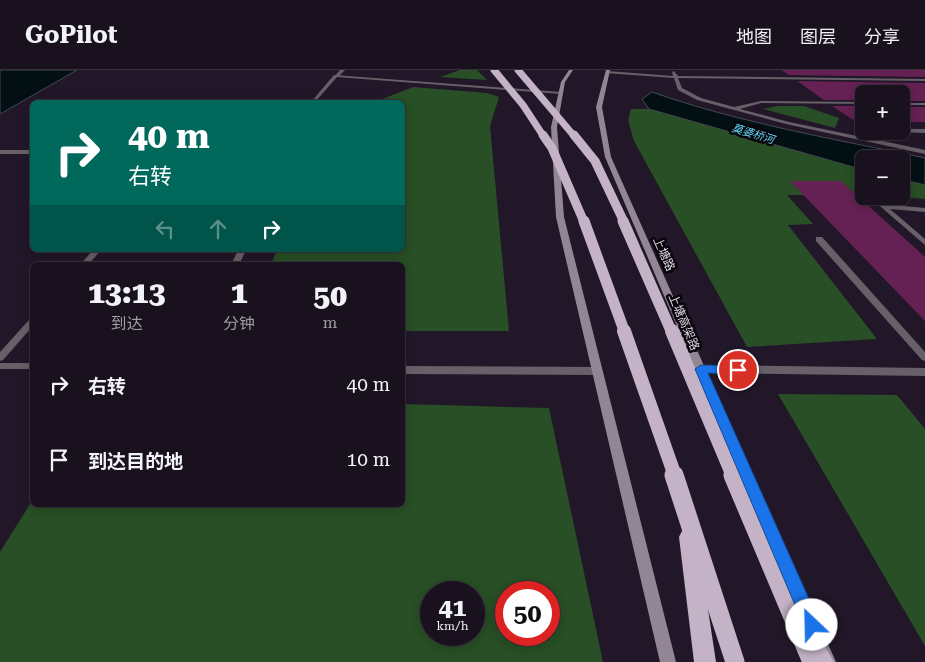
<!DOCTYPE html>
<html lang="zh">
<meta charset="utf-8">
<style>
body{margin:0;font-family:"Roboto Serif","Noto Sans SC",serif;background:#231a28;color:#f1f3f6;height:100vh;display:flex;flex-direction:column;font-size:19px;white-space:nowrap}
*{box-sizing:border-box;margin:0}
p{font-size:16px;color:#9f9da4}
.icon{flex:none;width:28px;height:28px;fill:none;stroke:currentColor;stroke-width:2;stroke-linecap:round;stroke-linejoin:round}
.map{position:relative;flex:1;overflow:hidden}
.sheet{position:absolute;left:30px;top:192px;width:375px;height:245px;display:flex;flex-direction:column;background:#1a111f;border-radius:8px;box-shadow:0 2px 12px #0003,0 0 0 1px #38313d}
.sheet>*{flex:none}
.hud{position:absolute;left:30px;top:30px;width:375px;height:152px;border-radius:8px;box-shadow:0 2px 12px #0003,0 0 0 1px #38313d;background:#00695c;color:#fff;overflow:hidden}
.controls{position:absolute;left:855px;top:15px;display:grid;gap:10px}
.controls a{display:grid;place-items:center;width:55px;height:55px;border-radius:8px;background:#1a111f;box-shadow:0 2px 12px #0003,0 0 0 1px #38313d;font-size:25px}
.speed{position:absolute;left:420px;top:511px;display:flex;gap:10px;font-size:25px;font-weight:700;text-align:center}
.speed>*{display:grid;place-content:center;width:65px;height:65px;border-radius:50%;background:#1a111f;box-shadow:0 2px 12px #0003,0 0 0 1px #38313d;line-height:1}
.speed small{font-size:12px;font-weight:400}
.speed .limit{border:8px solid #d22;background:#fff;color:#111}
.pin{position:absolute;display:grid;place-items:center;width:42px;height:42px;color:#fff;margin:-21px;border:2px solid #fff;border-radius:50%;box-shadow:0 1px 5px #0007}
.me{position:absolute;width:55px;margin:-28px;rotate:336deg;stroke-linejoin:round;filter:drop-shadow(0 0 4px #0008)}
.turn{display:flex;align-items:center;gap:18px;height:105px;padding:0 15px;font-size:22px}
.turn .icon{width:65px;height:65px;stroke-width:2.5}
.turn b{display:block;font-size:35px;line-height:42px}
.lanes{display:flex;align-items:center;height:48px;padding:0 15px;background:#0003;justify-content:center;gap:25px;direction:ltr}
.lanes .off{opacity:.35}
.eta{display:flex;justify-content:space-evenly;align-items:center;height:85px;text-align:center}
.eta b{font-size:30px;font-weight:800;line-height:35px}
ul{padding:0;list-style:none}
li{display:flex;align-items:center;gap:15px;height:75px;padding:0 15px}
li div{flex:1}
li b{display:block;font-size:19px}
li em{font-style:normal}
header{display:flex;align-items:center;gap:30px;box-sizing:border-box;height:70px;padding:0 25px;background:#1a111f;border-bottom:1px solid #38313d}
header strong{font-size:24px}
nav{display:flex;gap:28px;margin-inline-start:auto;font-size:18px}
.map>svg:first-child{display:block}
</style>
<header>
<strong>GoPilot</strong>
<nav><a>地图</a><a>图层</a><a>分享</a></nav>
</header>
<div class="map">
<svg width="925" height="592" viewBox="0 0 925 592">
<rect width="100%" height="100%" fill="#221729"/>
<g fill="#284f25" fill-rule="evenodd">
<path d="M460,0h17l10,10 -47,-3z"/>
<path d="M413,17l74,6 12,4 -9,29 19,205h-106l-1,-66h-131l6,-15h125v-148h-27z"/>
<path d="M777,36h27l35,12 -4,10 -72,-19z"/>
<path d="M631,39h18l215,61v25h-77l26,29 -25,1 89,114 -130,8 -113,-206 -6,-21z"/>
<path d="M901,109l24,6v14l-34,-3h10z"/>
<path d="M778,324l119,1 28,34v217z"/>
<path d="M403,334l146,4 54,254h-603v-110l32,-51v4h370zM431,522h43v43h-43zM506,522h43v43h-43z"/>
</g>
<g fill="#020f13" stroke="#434a51">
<path d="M0,0h77l-77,44z"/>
<path d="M652,22c88,31 182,47 273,66v27l-24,-6v-20h-37v11l-215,-61 -7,-10z"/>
</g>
<g fill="#652153">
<path d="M781,0h144v7l-136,-2z"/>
<path d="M797,11l128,2v18h-24v-7h-37v6h-40z"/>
<path d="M832,36h32v15h-9z"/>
<rect x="901" y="37" width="24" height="15"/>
<path d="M790,111h51l84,76v64z"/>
</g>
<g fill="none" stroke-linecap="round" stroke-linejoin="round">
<g fill="#686068" fill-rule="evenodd">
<path d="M340,0h5l-7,7h-4z"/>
<path d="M607,1l66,5 -1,-4 2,-1 4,5 247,3v2l-247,-3 4,10 19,10 33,9 27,-6 103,1v2l-103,-1 -21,6 49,13 68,14 14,-5h9l-16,6 61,13v4l-139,-30 -89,-24 -19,-10 -4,-12 -69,-5z"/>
<path d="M59,31h39l2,1h-43z"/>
<rect x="901" y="33" width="24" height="2"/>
<path d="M901,59h24v4l-26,-1z"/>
<path d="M883,134l42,4v4l-35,-3 35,30v6l-44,-38 -1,-1z"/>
<path d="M816,167h6l103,115v9l-3,-1 -106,-119z"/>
<path d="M238,180h8l-7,15h-8z"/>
<rect x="0" y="293" width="32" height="6"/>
<path d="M701,295l224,3v8l-224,-3 -5,-4z"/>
<path d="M402,296l196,1 5,4 -5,4 -196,-1z"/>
</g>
<g fill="#686068" fill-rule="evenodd">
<path d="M334,5l227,17 2,1 -2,1 -224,-17 -22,25h-4z"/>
<rect x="0" y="80" width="32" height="4"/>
<path d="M93,180h8l-13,15h-8z"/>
<path d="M32,249v8l-29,33 -3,1v-9l29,-32z"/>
</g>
<g fill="#938694" fill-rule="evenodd">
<path d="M569,0h4l-8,12 -8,45 7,90 112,445h-16l-104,-445 -5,-90 10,-45z"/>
<path d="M606,0h4l-8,37 9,50 225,505h-16l-215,-505 -9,-50z"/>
</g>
<g fill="#c4b2c6" fill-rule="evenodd">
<path d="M688,459l6,2 3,6 19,125h-22l-15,-125 3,-6z"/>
<path d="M811,560l7,4 16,28h-23l-11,-21 4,-7z"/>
</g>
<g stroke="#c4b2c6" stroke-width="7">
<path d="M494,0l29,35 21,32"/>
<path d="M518,0l57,67"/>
</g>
<g stroke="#c4b2c6" stroke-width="9">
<path d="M543,65l9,13 32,74"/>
<path d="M574,65l21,26 29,61"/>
</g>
<g stroke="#c4b2c6" stroke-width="11">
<path d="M584,151l41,112"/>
<path d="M623,151l49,112"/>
</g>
<g stroke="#c4b2c6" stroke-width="14">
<path d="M624,261l51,145"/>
<path d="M672,261l61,145"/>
</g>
<g stroke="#c4b2c6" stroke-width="19">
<path d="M674,405l61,187"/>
<path d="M733,405l79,187"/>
</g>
</g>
<path fill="#1a73e8" stroke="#114b97" d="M701,295l37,1 6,4 -6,4 -30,-1 110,246 3,6 -3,6 -6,3 -6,-3 -111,-262z"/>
<g text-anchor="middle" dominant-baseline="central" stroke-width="5" stroke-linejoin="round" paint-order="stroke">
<g font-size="11" font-style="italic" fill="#62dcfb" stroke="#09050c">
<text transform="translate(753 64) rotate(17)">莫婆桥河</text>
</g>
<g font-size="12" fill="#dcd5e1" stroke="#09050c">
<text transform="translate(664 184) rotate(66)">上塘路</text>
<text transform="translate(684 252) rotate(67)">上塘高架路</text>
</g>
</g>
</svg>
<div class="controls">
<a>+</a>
<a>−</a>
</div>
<div class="speed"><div>41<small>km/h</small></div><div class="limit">50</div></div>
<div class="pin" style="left:738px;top:300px;background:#d93025"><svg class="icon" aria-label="arrive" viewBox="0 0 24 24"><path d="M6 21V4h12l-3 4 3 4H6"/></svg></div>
<svg class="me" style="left:812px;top:555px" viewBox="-20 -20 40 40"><circle r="19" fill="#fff"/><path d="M0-13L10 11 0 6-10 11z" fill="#1a73e8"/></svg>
<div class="hud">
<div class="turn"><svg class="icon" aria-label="right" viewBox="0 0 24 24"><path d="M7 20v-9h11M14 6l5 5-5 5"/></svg><div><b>40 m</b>右转</div></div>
<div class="lanes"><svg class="icon off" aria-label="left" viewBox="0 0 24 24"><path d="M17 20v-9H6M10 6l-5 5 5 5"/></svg><svg class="icon off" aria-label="ahead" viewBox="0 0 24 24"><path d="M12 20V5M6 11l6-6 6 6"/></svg><svg class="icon" aria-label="right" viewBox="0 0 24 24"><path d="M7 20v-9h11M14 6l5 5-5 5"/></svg></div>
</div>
<section class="sheet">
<div class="eta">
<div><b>13:13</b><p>到达</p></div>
<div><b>1</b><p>分钟</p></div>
<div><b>50</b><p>m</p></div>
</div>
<ul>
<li><svg class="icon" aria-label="right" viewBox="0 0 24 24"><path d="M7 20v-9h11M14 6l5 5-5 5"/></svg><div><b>右转</b></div><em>40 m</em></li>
<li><svg class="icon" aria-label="arrive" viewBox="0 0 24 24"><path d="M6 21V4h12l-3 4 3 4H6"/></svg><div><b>到达目的地</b></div><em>10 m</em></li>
</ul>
</section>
</div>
